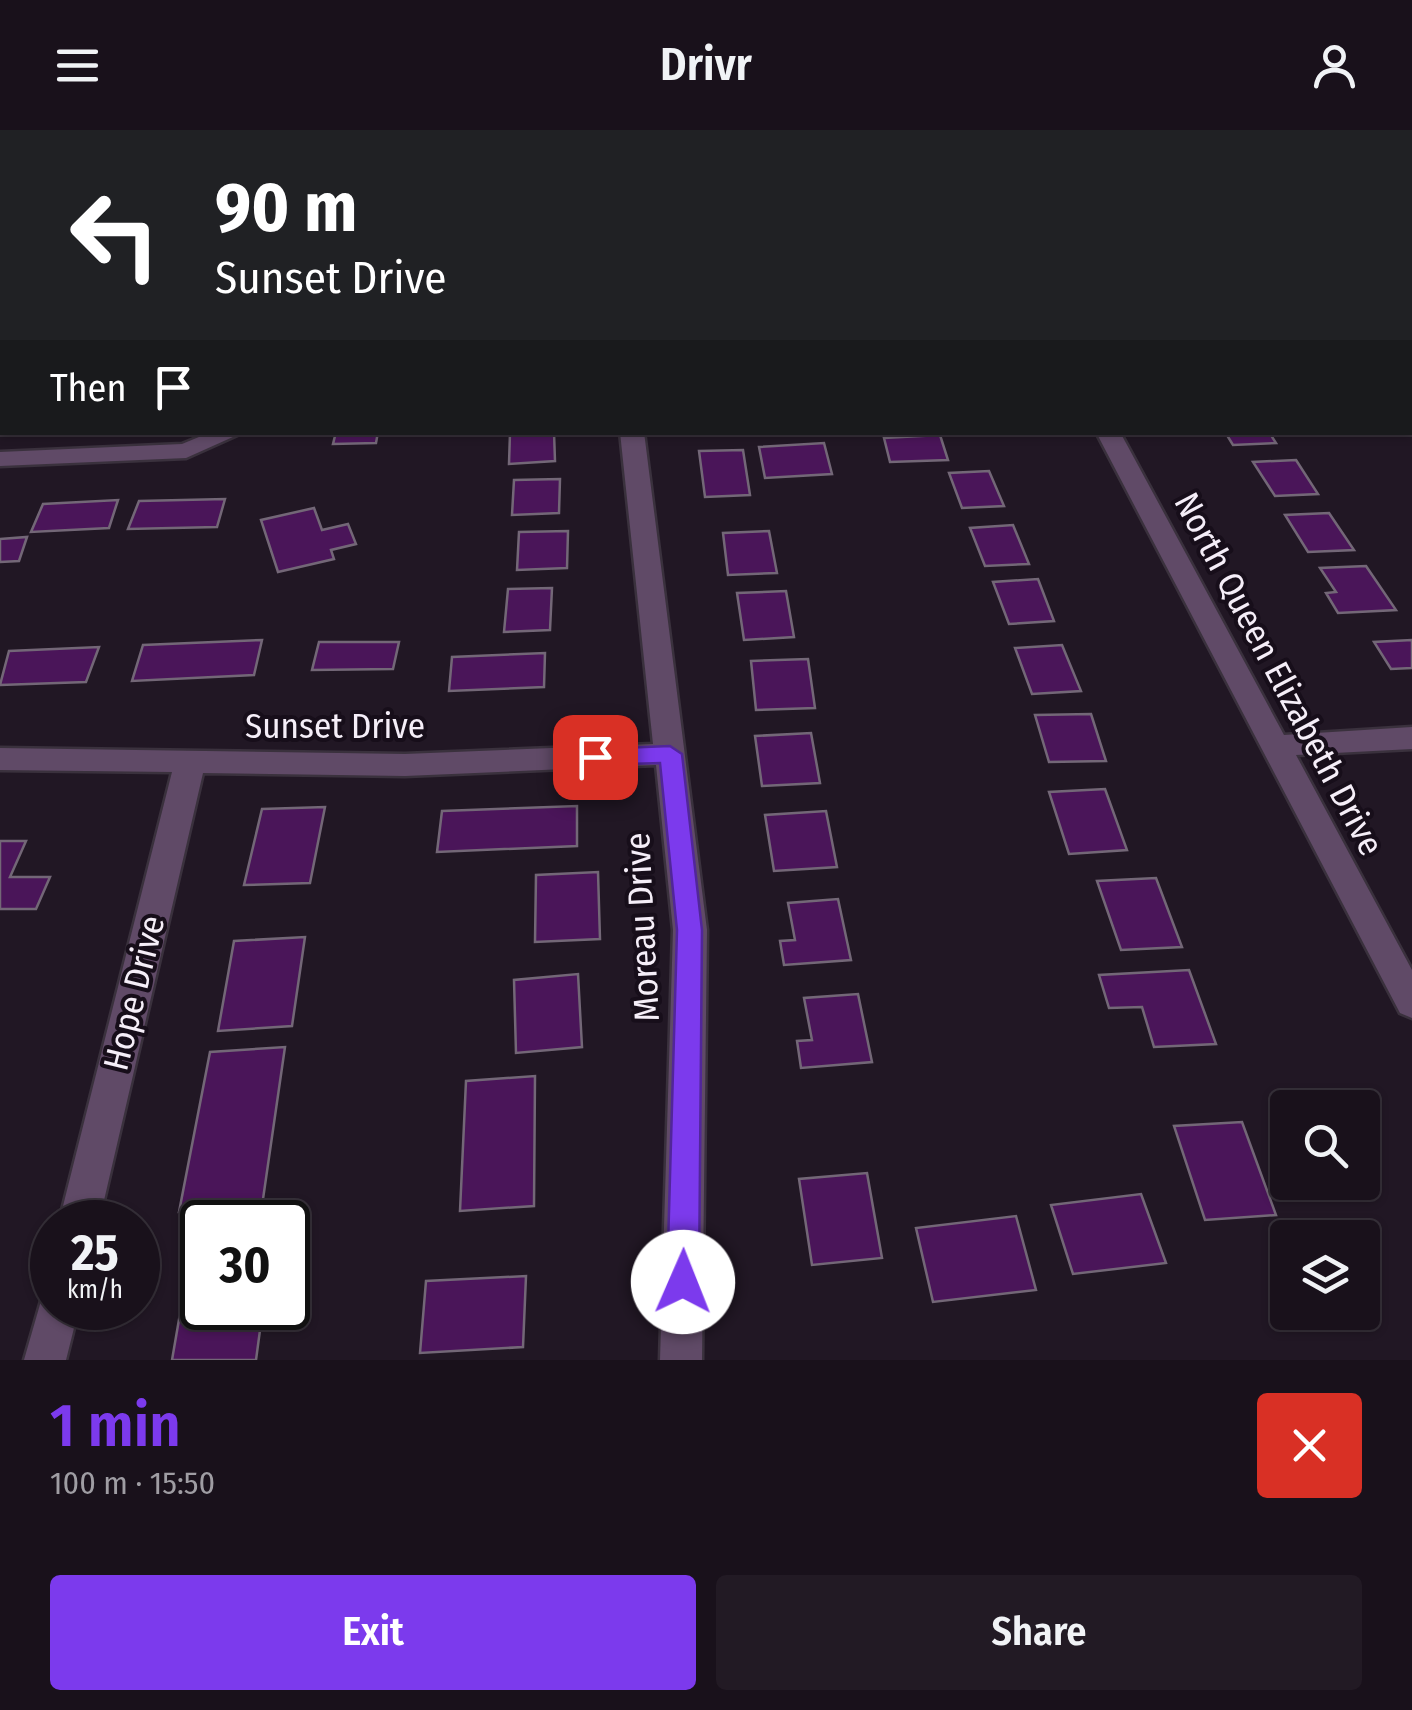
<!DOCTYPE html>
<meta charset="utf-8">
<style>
body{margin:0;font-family:"Fira Sans Condensed",sans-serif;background:#221a24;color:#f1f3f6;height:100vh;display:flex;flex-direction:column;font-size:38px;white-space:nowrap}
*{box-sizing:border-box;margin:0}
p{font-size:32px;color:#9f9da3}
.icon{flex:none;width:55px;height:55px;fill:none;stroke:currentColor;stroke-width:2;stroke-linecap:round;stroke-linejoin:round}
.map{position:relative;height:1230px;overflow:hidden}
.drawer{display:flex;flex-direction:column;background:#19111b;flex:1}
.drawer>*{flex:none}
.banner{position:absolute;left:0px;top:0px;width:1412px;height:305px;box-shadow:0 2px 8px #0004,0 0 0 2px #37313a;background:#202124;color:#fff;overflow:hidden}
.fabs{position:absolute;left:1270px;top:960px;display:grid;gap:20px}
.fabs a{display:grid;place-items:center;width:110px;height:110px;border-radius:10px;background:#19111b;box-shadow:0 2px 8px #0004,0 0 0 2px #37313a;font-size:50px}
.speed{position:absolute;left:30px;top:1070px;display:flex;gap:20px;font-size:50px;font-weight:700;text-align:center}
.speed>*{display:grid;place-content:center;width:130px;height:130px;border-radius:50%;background:#19111b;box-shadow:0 2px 8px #0004,0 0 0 2px #37313a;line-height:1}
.speed small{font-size:25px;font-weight:400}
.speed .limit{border:5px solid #111;border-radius:15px;background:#fff;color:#111}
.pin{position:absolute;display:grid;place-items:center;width:85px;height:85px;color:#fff;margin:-42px;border-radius:20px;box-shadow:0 5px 15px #0006}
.me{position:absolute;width:110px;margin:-55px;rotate:1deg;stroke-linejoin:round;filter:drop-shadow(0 0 8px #0008)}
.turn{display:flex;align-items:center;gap:35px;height:210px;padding:0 50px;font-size:45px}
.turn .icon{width:130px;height:130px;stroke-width:2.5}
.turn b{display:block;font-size:70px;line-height:85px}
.then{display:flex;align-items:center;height:95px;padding:0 50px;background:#0003;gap:20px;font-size:38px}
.round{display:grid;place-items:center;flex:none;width:105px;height:105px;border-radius:10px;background:#221a24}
.summary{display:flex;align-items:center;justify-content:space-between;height:170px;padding:0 50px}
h1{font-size:60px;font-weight:600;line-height:75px;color:#7c3aed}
.action{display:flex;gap:20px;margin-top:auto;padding:20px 50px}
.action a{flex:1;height:115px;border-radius:10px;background:#7c3aed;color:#fff;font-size:40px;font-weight:600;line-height:115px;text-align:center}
.action a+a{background:#221a24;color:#f1f3f6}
header{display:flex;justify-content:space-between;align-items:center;height:130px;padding:0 50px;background:#19111b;font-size:45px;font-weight:600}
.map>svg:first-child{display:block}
</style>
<header><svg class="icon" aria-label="menu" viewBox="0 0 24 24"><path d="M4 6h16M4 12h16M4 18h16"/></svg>Drivr<svg class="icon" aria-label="person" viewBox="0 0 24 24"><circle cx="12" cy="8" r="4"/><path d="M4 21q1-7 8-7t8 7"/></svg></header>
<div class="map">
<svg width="1412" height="1230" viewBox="0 0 1412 1230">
<rect width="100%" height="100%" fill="#211724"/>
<path fill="#452050" d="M654,0h758v254l-2,-252z"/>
<g fill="#4a1559" stroke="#736777" stroke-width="2.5">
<path d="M336,302h42l-2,11 -43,1z"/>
<path d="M554,302l1,29 -46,3 1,-31z"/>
<path d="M1225,302h44l7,11 -43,2z"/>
<path d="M940,305l8,25 -58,2 -6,-24z"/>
<path d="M824,313l8,31 -67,4 -6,-31z"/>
<path d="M743,320l7,45 -45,2 -6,-46z"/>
<path d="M1296,330l22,34 -43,2 -22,-34z"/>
<path d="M989,341l15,35 -42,2 -13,-35z"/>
<path d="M560,349l-1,34 -47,2 2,-35z"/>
<path d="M225,369l-8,28 -89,2 11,-28z"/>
<path d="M118,370l-9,28 -78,4 12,-28z"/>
<path d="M314,378l8,22 26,-6 8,20 -25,6 3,9 -56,13 -17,-52z"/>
<path d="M1329,383l25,37 -46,2 -23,-37z"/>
<path d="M1013,395l16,39 -44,2 -15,-38z"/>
<path d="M568,401l-1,37 -50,2 2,-38z"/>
<path d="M769,401l8,42 -49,2 -5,-42z"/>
<path d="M27,407l-8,24 -19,1v-23z"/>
<path d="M1366,436l30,44 -58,3 -12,-20 10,-1 -16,-24z"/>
<path d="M1038,449l16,42 -45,3 -16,-42z"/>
<path d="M552,458l-2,42 -46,2 4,-43z"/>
<path d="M786,461l8,46 -50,3 -7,-47z"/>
<path d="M262,510l-8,35 -122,6 11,-36z"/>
<path d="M1412,510v28l-21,1 -17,-27z"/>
<path d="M319,512h80l-6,27 -81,1z"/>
<path d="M1062,515l19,46 -49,3 -17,-46z"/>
<path d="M99,517l-13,35 -86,3 9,-34z"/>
<path d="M545,523l-1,34 -95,4 3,-34z"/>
<path d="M808,529l7,49 -59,2 -5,-49z"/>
<path d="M1091,584l15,47 -57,1 -14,-47z"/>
<path d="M811,603l9,50 -58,3 -7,-50z"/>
<path d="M1105,659l22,61 -58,4 -20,-62z"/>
<path d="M577,676v40l-140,6 5,-41z"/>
<path d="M325,677l-15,76 -66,2 18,-76z"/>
<path d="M826,681l11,56 -63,4 -9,-56z"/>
<path d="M0,711h26l-16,36h40l-14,32h-36z"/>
<path d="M598,742l2,67 -65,3 1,-67z"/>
<path d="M1156,748l26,69 -61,3 -24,-69z"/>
<path d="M838,769l13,61 -67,5 -4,-24 15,-1 -7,-37z"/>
<path d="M305,807l-13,89 -74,5 16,-90z"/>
<path d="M1189,840l27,74 -62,3 -12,-40 -33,1 -10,-33z"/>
<path d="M578,844l4,73 -66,6 -2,-73z"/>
<path d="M858,864l14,68 -71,6 -4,-27 15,-1 -8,-42z"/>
<path d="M285,917l-23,159 -83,6 31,-160z"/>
<path d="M535,946l-1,130 -74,5 6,-130z"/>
<path d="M1242,992l34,93 -71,5 -31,-94z"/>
<path d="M867,1043l15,85 -70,7 -13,-86z"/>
<path d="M1141,1064l25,69 -93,11 -22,-69z"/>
<path d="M1016,1086l20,74 -103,12 -17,-74z"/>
<path d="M202,1119v59h61l-7,52h-84l19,-110z"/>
<path d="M526,1146l-3,71 -103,6 6,-72z"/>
</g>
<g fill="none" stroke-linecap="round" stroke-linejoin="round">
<g stroke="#3a313d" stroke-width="5">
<g id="minor">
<path d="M2,0h38l-38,5z"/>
<path d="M310,0h18v2h-17z"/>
<path d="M2,72v15l-2,1v-15z"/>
<path d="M211,302h33l-58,26 -186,8v-14l182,-8z"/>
<path d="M620,302h24l63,498 -5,430h-42l13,-430 -17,-165 -251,11 -202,-3 -104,449h-40l113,-450 -172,-2v-22l405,6 248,-10z"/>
<path d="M1096,302h24l164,303 128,-8v22l-116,6 116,215v48l-12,-5z"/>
<path d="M52,1160v18h27l-13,52h-42l19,-66z"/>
</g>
</g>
<use href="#minor" fill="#604a67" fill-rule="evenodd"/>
</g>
<path fill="#7c3aed" stroke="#51269a" stroke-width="2.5" d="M670,616l12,8 20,176 -3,352 -5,11 -11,4 -11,-4 -5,-11 10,-352 -17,-167 -65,2 -12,-8 12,-8z"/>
<g text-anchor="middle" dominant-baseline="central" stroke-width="8" stroke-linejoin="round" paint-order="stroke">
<g font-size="35" fill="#f5eef8" stroke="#170e1a">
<text transform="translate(1279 544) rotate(62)">North Queen Elizabeth Drive</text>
<text x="335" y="596">Sunset Drive</text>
<text transform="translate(642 797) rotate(-93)">Moreau Drive</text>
<text transform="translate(134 863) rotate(-76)">Hope Drive</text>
</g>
</g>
</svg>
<div class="fabs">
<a><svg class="icon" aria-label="search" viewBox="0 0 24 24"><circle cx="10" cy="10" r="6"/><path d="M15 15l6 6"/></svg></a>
<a><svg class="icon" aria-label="layers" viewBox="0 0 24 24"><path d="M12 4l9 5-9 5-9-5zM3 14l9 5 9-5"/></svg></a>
</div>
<div class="speed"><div>25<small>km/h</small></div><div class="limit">30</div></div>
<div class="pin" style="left:595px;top:627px;background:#d93025"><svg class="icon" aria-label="arrive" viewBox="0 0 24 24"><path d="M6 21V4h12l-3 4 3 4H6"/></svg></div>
<svg class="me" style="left:683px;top:1152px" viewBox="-20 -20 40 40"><circle r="19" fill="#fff"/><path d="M0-13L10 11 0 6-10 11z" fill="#7c3aed"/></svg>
<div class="banner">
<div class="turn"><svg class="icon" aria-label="left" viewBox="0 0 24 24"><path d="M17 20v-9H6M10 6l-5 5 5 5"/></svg><div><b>90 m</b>Sunset Drive</div></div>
<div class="then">Then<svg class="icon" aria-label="arrive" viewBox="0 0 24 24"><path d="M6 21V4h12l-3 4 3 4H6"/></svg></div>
</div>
</div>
<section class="drawer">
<div class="summary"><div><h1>1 min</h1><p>100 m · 15:50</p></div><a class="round" style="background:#d93025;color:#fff"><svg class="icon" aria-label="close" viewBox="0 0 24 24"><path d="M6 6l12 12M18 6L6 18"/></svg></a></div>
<div class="action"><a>Exit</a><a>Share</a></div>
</section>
